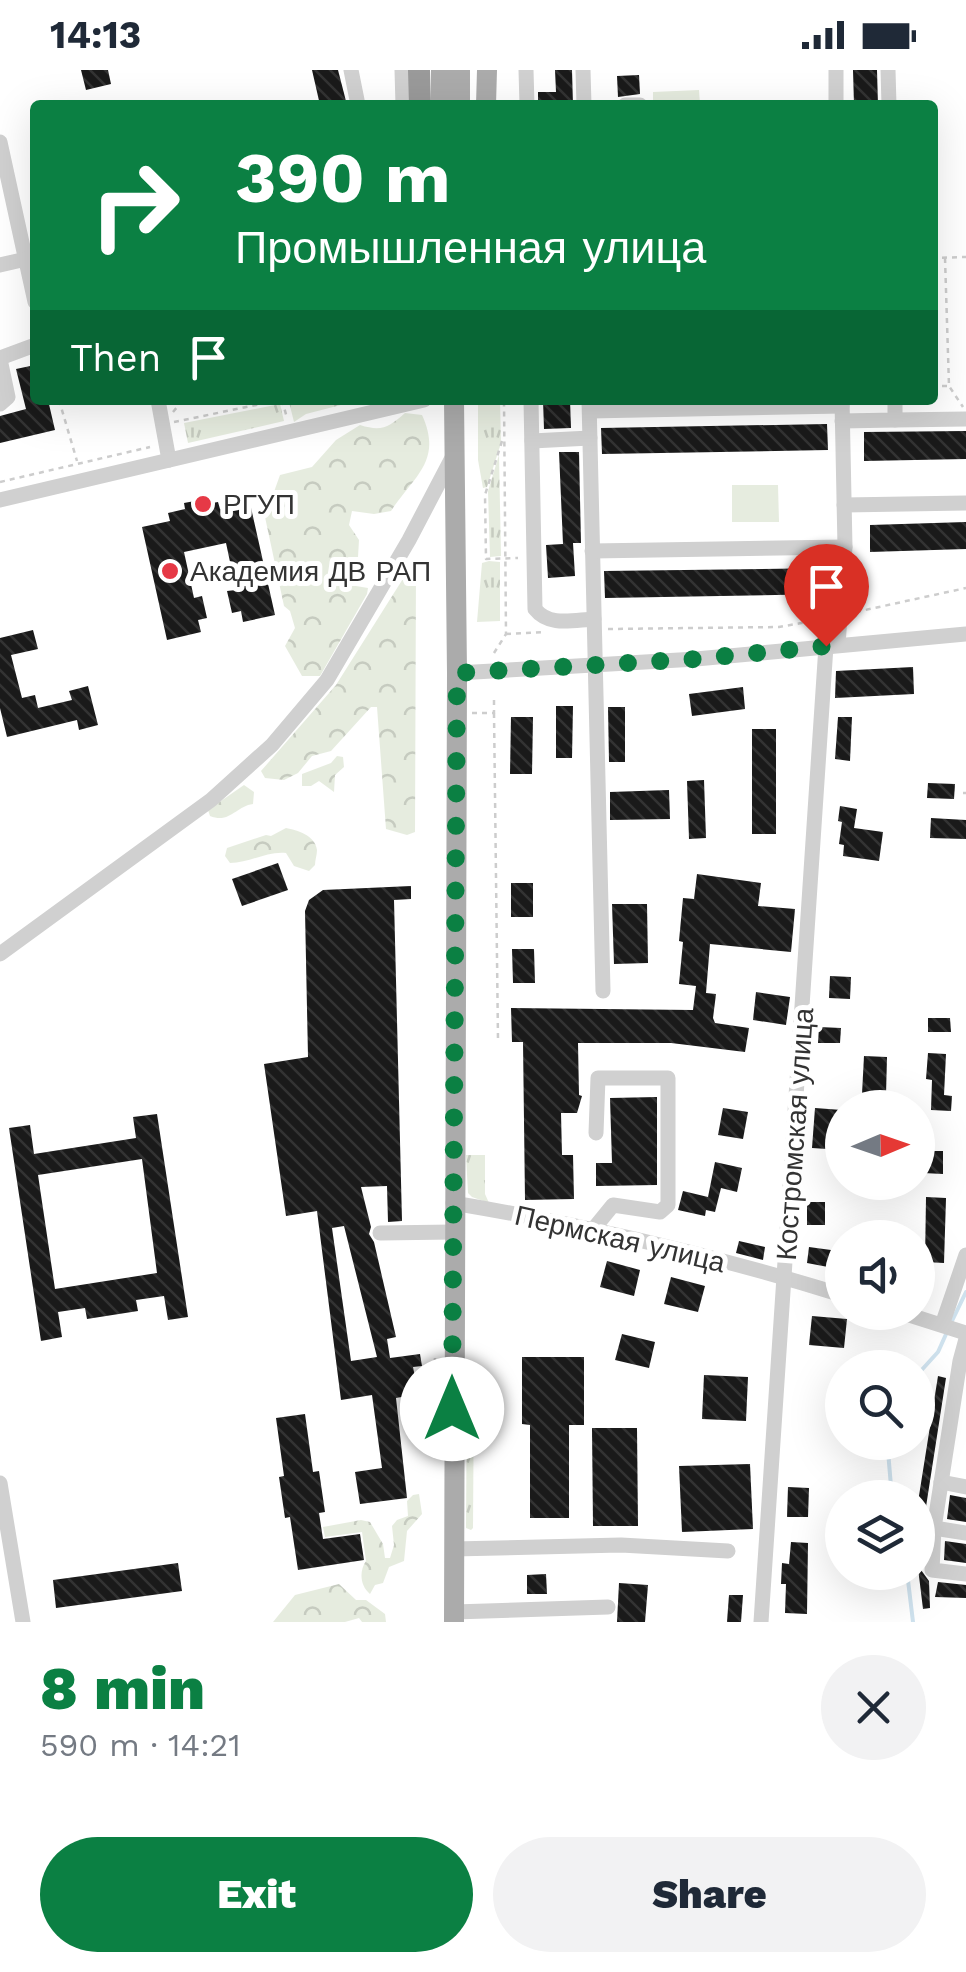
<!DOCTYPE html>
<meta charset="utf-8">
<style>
body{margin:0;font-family:"Work Sans",sans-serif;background:#f2f2f3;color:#1f2937;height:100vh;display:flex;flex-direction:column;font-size:38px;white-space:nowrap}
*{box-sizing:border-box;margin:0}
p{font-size:32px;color:#747a83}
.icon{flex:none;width:55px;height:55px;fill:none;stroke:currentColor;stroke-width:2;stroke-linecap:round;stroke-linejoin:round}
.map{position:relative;height:1552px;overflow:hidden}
.side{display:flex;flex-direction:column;background:#fff;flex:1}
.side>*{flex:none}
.guide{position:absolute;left:30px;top:30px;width:908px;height:305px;border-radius:10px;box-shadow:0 10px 40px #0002;background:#0b8043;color:#fff;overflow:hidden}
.needle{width:65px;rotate:88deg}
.tools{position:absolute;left:825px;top:1020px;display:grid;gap:20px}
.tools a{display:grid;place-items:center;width:110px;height:110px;border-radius:50%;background:#fff;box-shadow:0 10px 40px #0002;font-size:50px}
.pin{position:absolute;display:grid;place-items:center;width:85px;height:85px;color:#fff;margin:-102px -42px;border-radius:50% 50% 50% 0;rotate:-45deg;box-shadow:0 0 10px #0007}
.pin .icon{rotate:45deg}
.me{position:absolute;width:110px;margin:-55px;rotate:0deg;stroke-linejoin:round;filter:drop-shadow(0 0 8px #0008)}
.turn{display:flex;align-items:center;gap:35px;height:210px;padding:0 40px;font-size:45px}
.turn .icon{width:130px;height:130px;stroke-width:2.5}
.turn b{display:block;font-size:70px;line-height:85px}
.then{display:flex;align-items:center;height:95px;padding:0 40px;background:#0003;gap:20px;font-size:38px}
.round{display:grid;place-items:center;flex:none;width:105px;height:105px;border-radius:52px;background:#f2f2f3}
.headline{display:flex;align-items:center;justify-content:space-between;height:170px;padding:0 40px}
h1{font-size:60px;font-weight:800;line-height:75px;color:#0b8043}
.primary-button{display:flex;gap:20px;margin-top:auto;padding:20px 40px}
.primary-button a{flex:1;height:115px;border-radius:60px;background:#0b8043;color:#fff;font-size:40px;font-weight:800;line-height:115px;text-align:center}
.primary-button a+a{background:#f2f2f3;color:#1f2937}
.status{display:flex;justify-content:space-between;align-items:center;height:70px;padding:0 50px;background:#fff;direction:ltr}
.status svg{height:28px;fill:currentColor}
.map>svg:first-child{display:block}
</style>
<div class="status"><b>14:13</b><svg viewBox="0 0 49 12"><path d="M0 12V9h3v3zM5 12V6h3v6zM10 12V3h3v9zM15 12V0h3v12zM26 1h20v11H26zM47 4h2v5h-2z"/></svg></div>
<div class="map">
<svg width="966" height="1552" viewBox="0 0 966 1552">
<defs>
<pattern id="grass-tufts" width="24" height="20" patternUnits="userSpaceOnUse" patternTransform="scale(2.5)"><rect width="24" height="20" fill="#e6ecdf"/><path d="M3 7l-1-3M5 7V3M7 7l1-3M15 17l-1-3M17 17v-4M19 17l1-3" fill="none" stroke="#c6cbc0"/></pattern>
<pattern id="forest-crowns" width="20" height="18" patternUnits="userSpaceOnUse" patternTransform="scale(2.5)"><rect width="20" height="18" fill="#e6ecdf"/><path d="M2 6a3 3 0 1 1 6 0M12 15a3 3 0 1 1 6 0" fill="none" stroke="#c6cbc0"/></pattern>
<pattern id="building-back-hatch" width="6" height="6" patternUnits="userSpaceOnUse" patternTransform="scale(2.5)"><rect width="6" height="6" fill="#1a1a1a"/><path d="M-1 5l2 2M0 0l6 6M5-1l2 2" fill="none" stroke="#333"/></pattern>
</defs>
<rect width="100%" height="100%" fill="#fff"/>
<g fill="url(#grass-tufts)">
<path d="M296,330h64l-54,14 -12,8 -5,-20z"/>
<path d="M478,330h22l1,43 -14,44 -4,1 -5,-28z"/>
<path d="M280,334l4,17 -96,22 -4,-20z"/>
<path d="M499,385l2,101 -11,1 -2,-66z"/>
<path d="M489,491l11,1v59l-23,1 5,-59z"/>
<path d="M466,1085h19v39l4,9 -17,-6 -4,-4z"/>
<path d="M474,1306l-1,152 -2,2 -5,-2 1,-150z"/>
</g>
<g fill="url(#forest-crowns)">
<path d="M405,343l17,2c21,46 -8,61 -31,96l-17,3 -22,-3 -3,14 10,15 -1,17 -16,6 -3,13 11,9 18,3 -1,6 -47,82h-18l-17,-30 10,-18 -5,-17 -6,-5 -19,-89 15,-42 32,-8 24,-27 24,-15c22,7 29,2 45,-12z"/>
<path d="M411,496l5,4 -1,262 -8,3 -21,-6 -9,-122h-6l-40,44 -19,5 -14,17 -14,7 -19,-2 -4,-7 75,-86z"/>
<path d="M337,686l6,1 1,10 -9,8 -1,17 -15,-11 -8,5h-9v-12l29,-11z"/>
<path d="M244,715l10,7 -1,12c-17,2 -23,20 -43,12l-2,-6z"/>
<path d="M286,758c11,2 29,7 31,22 0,5 -2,10 -2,15l-6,6 -15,-5 -8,-13c-19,-2 -37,10 -56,10l-5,-7 2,-8 39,-13 5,1z"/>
<path d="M419,1424l3,20 -15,17 -3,30 -15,6 -6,16 -8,2 -5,9c-10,-8 -11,-23 -4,-33l-4,-29 -37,5 -2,-10 38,-7 9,2 13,22 2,14h5l4,-13 -2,-19 5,-6 11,-4 -1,-15 6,-6z"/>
<path d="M339,1514l17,16h10l19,14 1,8h-24l-3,-4 -14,4h-72l22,-27z"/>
</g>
<g fill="#e6ecdf">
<path d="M699,20l1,15h-47v-13z"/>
<path d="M732,415h46l1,37h-47z"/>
</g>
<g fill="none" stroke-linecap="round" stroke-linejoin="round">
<g stroke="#cfe2ee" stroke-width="4">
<path d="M951,1253l15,-31"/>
<path d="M918,1304l20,-22 9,-20"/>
<path d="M890,1372l-2,9 4,47"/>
<path d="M907,1502l6,50"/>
</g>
</g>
<g fill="url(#building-back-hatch)" fill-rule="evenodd">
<path d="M81,0h27l3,14 -25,6z"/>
<path d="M312,0h26l9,35h-27z"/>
<path d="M555,0h17l1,35 -35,-1v-12h18z"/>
<path d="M853,0h24l1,35h-24z"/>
<path d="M639,5l1,19 -22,3 -1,-21z"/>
<path d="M35,295v35h13l7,30 -55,13v-27l26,-7 -10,-40z"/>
<path d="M543,330h27l1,28 -27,1z"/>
<path d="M827,354l1,26 -226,4 -1,-26z"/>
<path d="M966,361v28l-102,2v-29z"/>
<path d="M559,382h20l2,91h-8l2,33 -27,2 -2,-33 17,-1z"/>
<path d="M200,430l1,5 17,-3 2,7 30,-6 25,112 -32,7 -2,-11 -9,2 -5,-22 9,-1 -10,-47 -42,9 10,46 8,-2 5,22 -9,2 3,12 -34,8 -25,-113 28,-6 -2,-8 17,-4 -1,-6z"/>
<path d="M966,452v27l-96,3v-27z"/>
<path d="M830,498v26l-225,4 -1,-27z"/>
<path d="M33,560l5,19 -27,6 11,43 13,-3 3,13 34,-8 -3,-9 19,-5 10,39 -19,5 -2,-10 -70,17 -7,-29v-70z"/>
<path d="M913,597l1,27 -79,4 1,-27z"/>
<path d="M743,617l2,22 -53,7 -3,-22z"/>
<path d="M556,636h17l-1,52h-16z"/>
<path d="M608,637h17v55h-16z"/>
<path d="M511,647h22l-1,57h-22z"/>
<path d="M838,647h14l-2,44 -15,-2z"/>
<rect x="752" y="659" width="24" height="105"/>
<path d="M704,710l2,58 -17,1 -2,-58z"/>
<path d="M928,713l27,1 -1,15 -27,-1z"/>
<path d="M669,720l1,29 -60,1v-28z"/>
<path d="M840,736l17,3 -3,19 29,4 -4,29 -36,-5 1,-11 -5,-1 3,-22 -4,-1z"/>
<path d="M931,748l35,2v19l-36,-1z"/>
<path d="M278,793l10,27 -46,16 -10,-27z"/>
<path d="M697,804l64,9 -3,23 37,3 -4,43 -81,-8 -4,49 10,1 -3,24 2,5 34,5 -4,24 -74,-9h-93l1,52 3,1 -5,17h-16l1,42h11l1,44 -49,1 -2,-158h-11l-1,-34 182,2 3,-24 -17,-2 4,-42 -4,-1 4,-43 11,1z"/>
<rect x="511" y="813" width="22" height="34"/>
<path d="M411,816v13l-17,1 8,321 -14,1 -1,-36 -26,1 10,40 -2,7 5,8 22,95 -9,2 3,19 30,-4 2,12 -9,1 4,20 -11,2 1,7 -11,2 11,100 -47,6 -5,-32 27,-4 -10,-73 -31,5 -24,-189 -31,5 -22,-152 44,-7 -3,-146 4,-11 14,-10zM344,1156l33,131 -26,4 -19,-133z"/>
<path d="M612,834h35l1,59 -34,1z"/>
<path d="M512,879h22l1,34h-22z"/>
<path d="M830,906l21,1 -1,22 -21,-1z"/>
<path d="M756,922l34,5 -4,28 -33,-5z"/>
<path d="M928,948h22l1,14h-23z"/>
<path d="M819,957l22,1 -1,15h-22z"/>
<path d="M928,983l18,1 -2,41 8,1 -1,15 -20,-1 1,-30 -6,-1z"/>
<path d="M864,986l23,1 -1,38 -24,-1z"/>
<path d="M657,1027v88l-61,1v-23h16l-2,-65z"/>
<path d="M723,1038l25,4 -5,27 -25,-4z"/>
<path d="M815,1038l27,2v40l-30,-2z"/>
<path d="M157,1044l31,203 -20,3 -4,-24 -28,4 2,11 -51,8 -2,-11 -27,4 4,25 -21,4 -32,-213 21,-3 4,29 102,-16 -3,-21zM142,1089l15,114 -102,16 -17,-114z"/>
<path d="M924,1081h19v23l-20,-1z"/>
<path d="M715,1092l27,6 -5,24 -16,-4 -6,24 -9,-2 -1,6 -27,-6 5,-19 25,6z"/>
<path d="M926,1127l20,1 -2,65 -19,-1z"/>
<rect x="807" y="1132" width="18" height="23"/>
<path d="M739,1171l26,6 -2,13 -27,-7z"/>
<path d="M809,1177l22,3 -3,17 -21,-4z"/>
<path d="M607,1191l33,9 -6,26 -34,-9z"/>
<path d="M671,1207l34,9 -7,26 -34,-8z"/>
<path d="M812,1246l35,3 -3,29 -35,-3z"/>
<path d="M622,1264l33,8 -6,26 -34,-8z"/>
<path d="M522,1287h62v68h-15v93h-39v-93l-8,-1z"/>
<path d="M704,1305l44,2 -2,44 -44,-2z"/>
<path d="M938,1306l8,2 -23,148 -2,44 8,11 1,27 -7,1 -5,-41v-66z"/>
<path d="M305,1344l8,58 6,-1 6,41 -6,1 4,26 37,-5 4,26 -66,10 -8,-53 -5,1 -6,-41 5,-1 -8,-58z"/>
<path d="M592,1358h45l1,98h-45z"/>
<path d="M750,1394l3,65 -71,3 -3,-66z"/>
<path d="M788,1417l21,1 -1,29h-21z"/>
<path d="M950,1425l16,3v24l-19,-3z"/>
<path d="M945,1471l21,3v19l-22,-3z"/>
<path d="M791,1472l17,1 -1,71 -22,-1 1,-29h-5l1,-21 7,1z"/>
<path d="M178,1493l4,28 -126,17 -3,-28z"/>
<path d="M546,1504l1,20h-20v-19z"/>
<path d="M938,1512l28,3v13l-31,-1z"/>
<path d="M619,1513l29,2 -3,37h-28z"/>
<path d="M729,1525h14l-2,27h-14z"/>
</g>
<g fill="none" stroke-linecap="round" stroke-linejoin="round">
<g stroke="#cdcdcd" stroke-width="2.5" stroke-dasharray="5 5" stroke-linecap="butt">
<path d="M932,188l34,-1"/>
<path d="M945,188l4,128 14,21"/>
<path d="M932,316h15"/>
<path d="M59,330l18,61"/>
<path d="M282,330l5,18"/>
<path d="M173,342l10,-12"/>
<path d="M174,352l106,-22"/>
<path d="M502,371l-17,54 1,64 32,-1"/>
<path d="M0,412l150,-35"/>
<path d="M856,542l110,-24"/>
<path d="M608,559l171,-2 45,-8"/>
<path d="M506,564l39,-2"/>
<path d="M494,583l12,-19 -2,-234"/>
<path d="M472,643h22v-17"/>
<path d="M494,643l4,327"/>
<path d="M963,723h3"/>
<path d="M433,1341l2,-53"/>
</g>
<g stroke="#d0d0d0" stroke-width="15">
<path d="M351,0l7,35"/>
<path d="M402,0l1,35"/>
<path d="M526,0l1,35"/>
<path d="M583,0l1,35"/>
<path d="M836,0v35"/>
<path d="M888,0l1,35"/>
<path d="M625,35h15"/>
<path d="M0,72l35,160"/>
<path d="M0,195l26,-6"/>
<path d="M0,288l35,-13"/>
<path d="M0,289l8,38 -8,7"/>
<path d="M158,330l11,60"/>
<path d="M531,330l4,209c14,18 38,11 59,10"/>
<path d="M589,330l14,591"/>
<path d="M590,341l252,-5"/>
<path d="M895,350l71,-1"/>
<path d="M842,351l53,-1v-20"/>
<path d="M532,371l58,-3"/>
<path d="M0,430l424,-100"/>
<path d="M844,435l122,-2"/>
<path d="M592,481l253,-4"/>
<path d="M838,575l7,-98 -3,-147"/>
<path d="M457,603l239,-14 270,-25"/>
<path d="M0,884l211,-154 61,-55 55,-65 82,-140 44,-84"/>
<path d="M453,1133c131,22 263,53 389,92"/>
<path d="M591,1162l22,-27 47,7 8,-7v-127h-70l-2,55"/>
<path d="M380,1163l73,-1"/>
<path d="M900,1242l66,21"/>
<path d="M942,1255l24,-70"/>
<path d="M966,1269l-6,22 -26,167 -2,42 34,4"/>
<path d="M941,1412l25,5"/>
<path d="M0,1413l23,139"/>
<path d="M934,1458l32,5"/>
<path d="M453,1479l168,-4 107,6"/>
<path d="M454,1542l154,-5"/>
<path d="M761,1552l65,-976"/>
</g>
<g stroke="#ababab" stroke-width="20">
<path d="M441,0v35"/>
<path d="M460,0v35"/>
<path d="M486,35l1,-35"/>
<path d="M454,1552l3,-949 -3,-273"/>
</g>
<path stroke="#9a9a9a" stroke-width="22" d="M419,0l1,35"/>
</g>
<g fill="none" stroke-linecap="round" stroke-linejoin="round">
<path stroke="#0b8043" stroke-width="18" stroke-dasharray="0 32.4" d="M452,1339l5,-736 239,-14 130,-13"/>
</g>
<g fill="#e63946" stroke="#fff" stroke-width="4">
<circle cx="203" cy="434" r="10"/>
<circle cx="170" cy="501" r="10"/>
</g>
<g text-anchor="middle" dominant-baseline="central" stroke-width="10" stroke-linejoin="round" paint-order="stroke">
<g font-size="28" fill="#333" stroke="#fff" text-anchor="start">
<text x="223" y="434">РГУП</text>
<text x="190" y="501">Академия ДВ РАП</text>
</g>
<g font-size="28" fill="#333" stroke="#fff">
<text transform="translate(795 1064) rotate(-86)">Костромская улица</text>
<text transform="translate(620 1169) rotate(13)">Пермская улица</text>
</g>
</g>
</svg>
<div class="tools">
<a><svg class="needle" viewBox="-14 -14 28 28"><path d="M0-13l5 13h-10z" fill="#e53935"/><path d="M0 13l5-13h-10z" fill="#747a83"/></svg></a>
<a><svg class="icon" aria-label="sound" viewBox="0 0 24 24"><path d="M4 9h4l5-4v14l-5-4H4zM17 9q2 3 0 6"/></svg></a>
<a><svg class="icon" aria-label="search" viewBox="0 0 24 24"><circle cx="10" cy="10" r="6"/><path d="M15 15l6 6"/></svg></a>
<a><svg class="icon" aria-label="layers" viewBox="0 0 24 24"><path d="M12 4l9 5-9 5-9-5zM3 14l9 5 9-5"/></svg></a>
</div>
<div class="pin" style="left:826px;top:576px;background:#d93025"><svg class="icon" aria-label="arrive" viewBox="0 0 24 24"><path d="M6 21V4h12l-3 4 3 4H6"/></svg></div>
<svg class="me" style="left:452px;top:1339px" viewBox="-20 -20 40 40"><circle r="19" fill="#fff"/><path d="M0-13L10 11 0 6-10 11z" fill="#0b8043"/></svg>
<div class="guide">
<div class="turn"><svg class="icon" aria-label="right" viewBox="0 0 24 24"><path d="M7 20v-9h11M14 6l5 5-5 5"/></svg><div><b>390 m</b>Промышленная улица</div></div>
<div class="then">Then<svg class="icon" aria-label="arrive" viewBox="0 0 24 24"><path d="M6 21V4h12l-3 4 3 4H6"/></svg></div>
</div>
</div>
<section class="side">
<div class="headline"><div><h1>8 min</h1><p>590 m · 14:21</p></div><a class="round"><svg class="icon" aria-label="close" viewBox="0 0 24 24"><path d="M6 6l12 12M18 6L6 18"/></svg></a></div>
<div class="primary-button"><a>Exit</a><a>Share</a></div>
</section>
